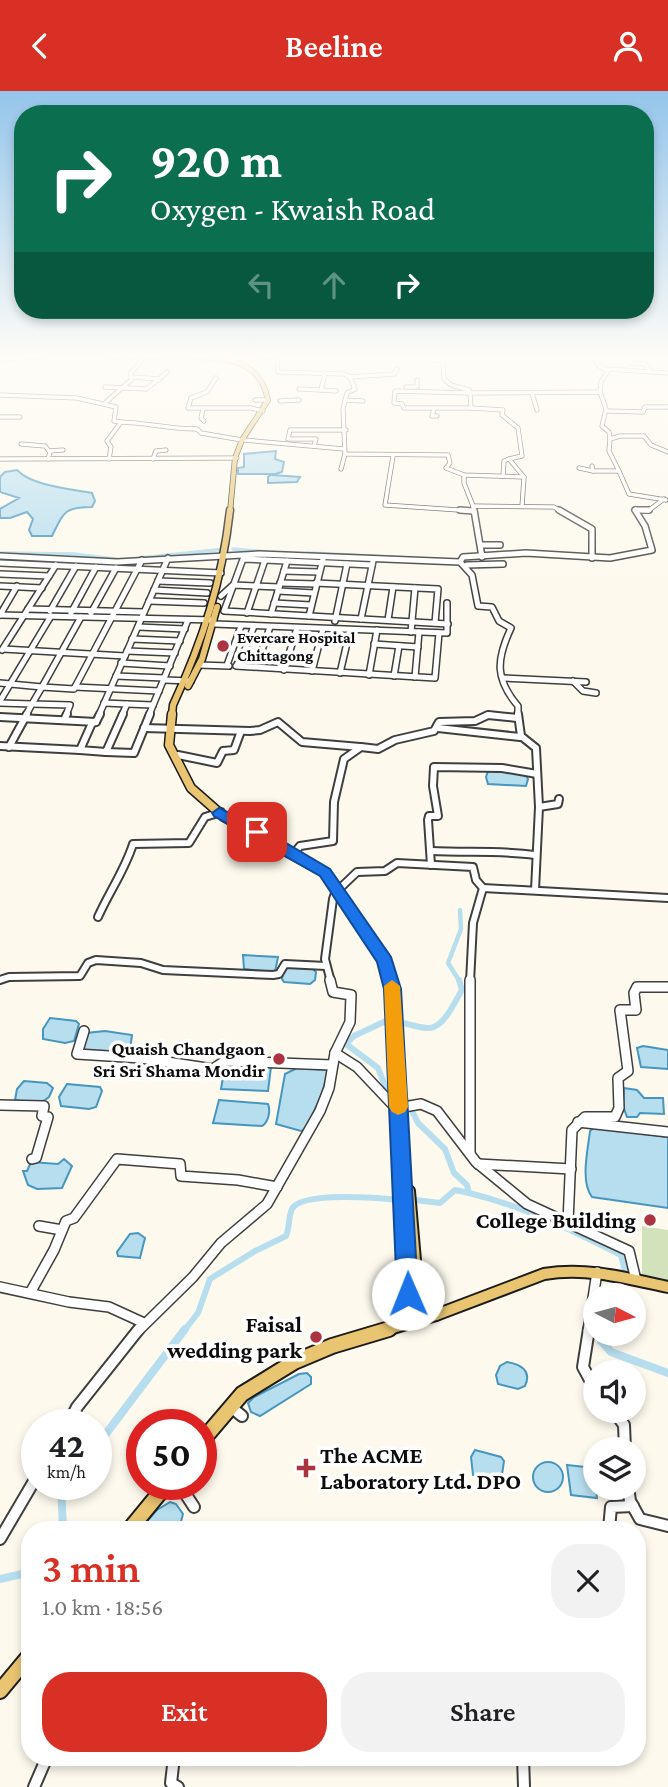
<!DOCTYPE html>
<meta charset="utf-8">
<style>
body{margin:0;font-family:"Crimson Pro",serif;background:#f2f2f2;color:#202124;height:100vh;display:flex;flex-direction:column;font-size:26px;white-space:nowrap}
*{box-sizing:border-box;margin:0}
p{font-size:23px;color:#757577}
.icon{flex:none;width:38px;height:38px;fill:none;stroke:currentColor;stroke-width:2;stroke-linecap:round;stroke-linejoin:round}
.map{position:relative;flex:1;overflow:hidden}
.drawer{position:absolute;left:21px;top:1430px;width:625px;height:245px;display:flex;flex-direction:column;background:#fff;border-radius:28px;box-shadow:0 4px 10px #0003}
.drawer>*{flex:none}
.top-card{position:absolute;left:14px;top:14px;width:640px;height:214px;border-radius:28px;box-shadow:0 4px 10px #0003;background:#0b6e4f;color:#fff;overflow:hidden}
.needle{width:46px;rotate:96deg}
.controls{position:absolute;left:583px;top:1192px;display:grid;gap:14px}
.controls a{display:grid;place-items:center;width:63px;height:63px;border-radius:50%;background:#fff;box-shadow:0 4px 10px #0003;font-size:35px}
.speed{position:absolute;left:21px;top:1318px;display:flex;gap:14px;font-size:35px;font-weight:700;text-align:center}
.speed>*{display:grid;place-content:center;width:91px;height:91px;border-radius:50%;background:#fff;box-shadow:0 4px 10px #0003;line-height:1}
.speed small{font-size:18px;font-weight:400}
.speed .limit{border:10px solid #d22;background:#fff;color:#111}
.pin{position:absolute;display:grid;place-items:center;width:60px;height:60px;color:#fff;margin:-30px;border-radius:14px;box-shadow:0 4px 10px #0006}
.me{position:absolute;width:77px;margin:-38px;rotate:359deg;stroke-linejoin:round;filter:drop-shadow(0 0 5px #0008)}
.turn{display:flex;align-items:center;gap:24px;height:147px;padding:0 21px;font-size:32px}
.turn .icon{width:91px;height:91px;stroke-width:2.5}
.turn b{display:block;font-size:49px;line-height:60px}
.lanes{display:flex;align-items:center;height:66px;padding:0 21px;background:#0003;justify-content:center;gap:35px;direction:ltr}
.lanes .off{opacity:.35}
.round{display:grid;place-items:center;flex:none;width:74px;height:74px;border-radius:28px;background:#f2f2f2}
.headline{display:flex;align-items:center;justify-content:space-between;height:119px;padding:0 21px}
h1{font-size:42px;font-weight:600;line-height:52px;color:#d93025}
.cta{display:flex;gap:14px;margin-top:auto;padding:14px 21px}
.cta a{flex:1;height:80px;border-radius:28px;background:#d93025;color:#fff;font-size:28px;font-weight:600;line-height:80px;text-align:center}
.cta a+a{background:#f2f2f2;color:#202124}
header{display:flex;justify-content:space-between;align-items:center;height:91px;padding:0 21px;background:#d93025;color:#fff;font-size:32px;font-weight:600}
.map>svg:first-child{display:block}
</style>
<header><svg class="icon" aria-label="back" viewBox="0 0 24 24"><path d="M15 5l-7 7 7 7"/></svg>Beeline<svg class="icon" aria-label="person" viewBox="0 0 24 24"><circle cx="12" cy="8" r="4"/><path d="M4 21q1-7 8-7t8 7"/></svg></header>
<div class="map">
<svg width="668" height="1696" viewBox="0 0 668 1696">
<rect width="100%" height="100%" fill="#fdf9ed"/>
<path fill="#d2e3bb" d="M642,1135l26,4v51l-26,-5z"/>
<g fill="#b7deef" stroke="#4696be" stroke-width="2">
<path d="M276,360l-1,8 9,3 -2,10 -10,3 28,2 -3,5 -29,1v-6l4,-3h-34v-6l6,-1v-13z"/>
<path d="M17,379c15,16 54,19 75,23l3,8 -3,6c-28,0 -28,5 -40,29h-20l-3,-6 4,-11 -6,-7 -17,6h-10v-9l19,-11 -19,-6v-15l5,-5z"/>
<path d="M488,680l37,2 3,6 -2,7 -38,-2 -2,-7z"/>
<path d="M243,864l35,2 -3,15 -31,-3z"/>
<path d="M284,876l28,1 4,4 -1,8 -5,4 -26,-2 -2,-3z"/>
<path d="M50,927l26,3 3,3 -5,17 -9,2 -22,-4v-10z"/>
<path d="M105,940l27,4 -2,15 -7,5 -42,-4 5,-18z"/>
<path d="M643,955l25,4v19l-27,-2 -4,-19z"/>
<path d="M225,974l46,2 -3,24 -47,-2z"/>
<path d="M297,977l32,2 -8,26 -15,33 -5,2 -25,-7 9,-50z"/>
<path d="M24,990l23,2 6,5 -4,9 -10,7 -24,-4 2,-11z"/>
<path d="M67,993l33,3 2,4 -6,16 -7,2 -28,-3 -2,-9z"/>
<path d="M624,997l13,2 7,8h19l1,16 -24,-1 -3,4h-10l-4,-11z"/>
<path d="M219,1009l49,4c3,7 0,19 -6,22l-49,-3z"/>
<path d="M595,1036l73,10v71l-76,-11c-12,-15 -4,-48 -2,-66z"/>
<path d="M64,1068l8,7 -10,22 -25,1 -9,-4 -5,-14h4l4,-9 27,2z"/>
<path d="M138,1142l7,5 -5,20 -22,-2 -1,-4 13,-18z"/>
<path d="M507,1271c14,2 25,9 18,24l-7,3 -20,-5 -2,-9 4,-9z"/>
<path d="M307,1282l4,4v7l-51,32 -9,-4 -3,-9 6,-6 45,-23z"/>
<path d="M475,1359l26,7 3,4 -2,14 -7,4 -22,-4 -2,-18z"/>
<circle cx="548" cy="1386" r="15"/>
<path d="M567,1374l27,3 3,30 -26,-3z"/>
<path d="M170,1411l6,2 7,10 -4,15h-39l17,-19z"/>
</g>
<g fill="none" stroke-linecap="round" stroke-linejoin="round">
<g stroke="#b7deef" stroke-width="3.5">
<path d="M233,458l34,3"/>
<path d="M0,462l74,1 48,6 103,-11"/>
<path d="M308,462l85,4"/>
</g>
<path stroke="#b7deef" stroke-width="4.5" d="M460,891l-12,-19 13,-34 -1,-19"/>
<g stroke="#b7deef" stroke-width="6">
<path d="M390,928l-36,17 -8,8 32,24 12,30"/>
<path d="M402,932c8,1 20,6 28,5 15,-2 25,-27 32,-38l-3,-10"/>
<path d="M406,1008l12,24 27,26 9,24 13,12 2,8c57,14 100,36 152,62l4,16 -5,24"/>
<path d="M415,1109l25,3 15,-13 14,3"/>
<path d="M184,1240l14,-18 12,-34 45,-28 31,-15c4,-9 2,-19 6,-27 9,-18 89,-11 108,-9"/>
</g>
<g stroke="#b7deef" stroke-width="8">
<path d="M601,1242v8l10,11 57,21"/>
<path d="M96,1356l89,-118"/>
<path d="M61,1393l2,45"/>
<path d="M0,1488l22,-5 8,-7"/>
</g>
<g stroke="#3f3f3f" stroke-width="5">
<g id="minor-far4">
<path d="M431,265l-2,3 14,2 1,18 7,6 18,5 1,3 -75,-2 -1,12 8,1 2,4h67"/>
<path d="M594,265l4,9 10,6 -7,11 -1,10"/>
<path d="M630,265l1,7 14,1 4,6"/>
<path d="M277,267l1,14 66,2 6,3 5,12 -8,4 -4,16 2,45 103,1 2,8 -4,5 18,7 60,2"/>
<path d="M0,268l55,-3 134,2"/>
<path d="M230,268l66,-3"/>
<path d="M607,278l60,4"/>
<path d="M325,282l-4,17 15,1"/>
<path d="M132,286l27,2 8,-7"/>
<path d="M350,286l44,-3 3,-5"/>
<path d="M216,287l-9,14 -16,6 -3,10h63l12,3"/>
<path d="M105,296l41,2 13,-10"/>
<path d="M406,296h11v-7"/>
<path d="M299,298l22,1"/>
<path d="M532,302l5,17"/>
<path d="M0,304l77,3 39,9 -2,14 7,1 -14,19 4,6 -2,12"/>
<path d="M255,309h13"/>
<path d="M345,309l18,1"/>
<path d="M280,310l19,-1"/>
<path d="M106,311l25,-22v-7l13,-16"/>
<path d="M203,318l-2,9 3,3"/>
<path d="M434,318l-2,7h5"/>
<path d="M607,320l36,1 2,-5h23"/>
<path d="M0,326h20"/>
<path d="M121,331c27,1 49,7 76,7l4,4 41,7"/>
<path d="M610,348l-1,12 10,20"/>
<path d="M244,349l100,9"/>
<path d="M21,353l24,2 5,6 -2,7"/>
<path d="M314,355l2,-7h-28l2,-9h56"/>
<path d="M49,360l14,-1"/>
<path d="M393,365l-8,49 88,6"/>
<path d="M0,368l237,-1"/>
<path d="M153,368l3,-8 10,-1"/>
<path d="M592,375l1,5h26l10,23 37,6"/>
<path d="M579,377l14,3"/>
<path d="M341,378l4,-15"/>
<path d="M464,384v8l9,23"/>
<path d="M503,385l1,-15 5,-2"/>
<path d="M522,415l2,-29 -15,-18 13,-3 -4,-28 -16,-13 1,-5 -32,-2 -1,-15 130,-1 6,17 -4,17 7,6 1,7 10,-3h24l7,9 17,7"/>
<path d="M474,421l-1,-6 81,1 8,5"/>
<path d="M636,421l-1,-2 13,1 16,-12"/>
</g>
</g>
<g stroke="#3f3f3f" stroke-width="8">
<g id="minor-far3">
<path d="M460,419l13,1"/>
<path d="M474,419l8,47"/>
<path d="M559,419l33,19v29"/>
<path d="M636,419h13"/>
<path d="M481,454h19"/>
<path d="M0,465l117,6 143,-8 200,8 3,-5 63,-4 84,5 42,-8 -7,-24 -10,-16"/>
<path d="M460,471l12,13 6,31 14,1 7,14 12,7c-15,32 -16,51 7,78v9"/>
<path d="M0,472l221,10"/>
<path d="M372,474l-129,-6 -19,52 224,13"/>
<path d="M467,474l36,-1"/>
<path d="M284,480l35,1"/>
<path d="M0,483l49,2 7,-11"/>
<path d="M158,490l52,2"/>
<path d="M280,492l36,1"/>
<path d="M316,492l122,6 -3,34"/>
<path d="M0,495l42,2"/>
<path d="M154,499l53,3"/>
<path d="M278,500l36,2"/>
<path d="M221,505l12,-11 46,2"/>
<path d="M149,510l55,2"/>
<path d="M274,512l37,2"/>
<path d="M28,518l116,3"/>
<path d="M50,520l26,-45"/>
<path d="M71,522l25,-46"/>
<path d="M91,522l25,-45"/>
<path d="M247,522l18,-53"/>
<path d="M271,523l16,-53"/>
<path d="M0,524l214,5"/>
<path d="M0,524l17,-29"/>
<path d="M309,525l14,-57"/>
<path d="M361,528l12,-58"/>
<path d="M388,529l5,-33"/>
<path d="M335,530l12,-57"/>
<path d="M214,533l233,9v-30"/>
<path d="M254,535l-11,29 45,2"/>
<path d="M138,536l47,2"/>
<path d="M411,541l4,-44"/>
<path d="M132,548l48,2"/>
<path d="M374,553l44,3"/>
<path d="M3,558l122,7"/>
<path d="M2,559l47,-74"/>
<path d="M127,560l48,2"/>
<path d="M243,564l-7,11 199,12 4,-45"/>
<path d="M260,565l10,-29"/>
<path d="M121,572l49,3"/>
<path d="M199,574l30,1"/>
<path d="M227,574l14,-39"/>
<path d="M284,579l13,-42"/>
<path d="M312,580l11,-42"/>
<path d="M340,582l10,-43"/>
<path d="M369,584l8,-45"/>
<path d="M116,585l48,2"/>
<path d="M394,585l5,-30"/>
<path d="M415,586l4,-45"/>
<path d="M503,587l83,4"/>
<path d="M164,589l27,1"/>
<path d="M573,590l10,10 13,2"/>
<path d="M0,592l42,4 39,-70"/>
<path d="M75,596l84,4"/>
<path d="M0,610l51,-85"/>
<path d="M0,612l32,1 -6,11"/>
<path d="M104,612l23,1 -5,11"/>
<path d="M127,613l26,1"/>
<path d="M66,624l4,-10 -38,-1 10,-17 32,2 68,-129"/>
<path d="M99,624l69,-157"/>
<path d="M149,624l39,-95"/>
<path d="M487,624h4"/>
</g>
</g>
<g stroke="#3f3f3f" stroke-width="10">
<g id="minor-far2">
<path d="M518,623l3,22 15,12 3,59 -4,83"/>
<path d="M0,626l96,5 4,-8"/>
<path d="M64,629l3,-6"/>
<path d="M96,631l-4,1 -12,27 26,2 17,-38"/>
<path d="M144,637l106,3 10,-1 18,-8 24,20 58,5"/>
<path d="M438,637l82,9"/>
<path d="M0,655l80,4"/>
<path d="M9,656l18,-33"/>
<path d="M106,661l28,1 16,-39"/>
<path d="M178,664l39,8 6,-12 11,-1 7,-19"/>
<path d="M539,716l19,-3 1,-5"/>
<path d="M431,760c35,2 70,-1 104,4"/>
<path d="M294,762l6,-7 33,-5 1,-39 10,-43 17,-12 17,2 17,-9 39,-9 5,-9 36,-1 13,-6 29,3"/>
<path d="M431,774l-3,-45 1,-4h9l-5,-30 1,-19 68,1 35,6"/>
<path d="M98,826c11,-25 27,-47 35,-73l56,-1 16,-26 16,-5"/>
<path d="M0,889l9,-3 71,-1 8,-13 8,-3 45,3 22,7 110,5 6,-1 6,-10 41,2"/>
<path d="M331,891l-6,-23 8,-60 2,-6 22,-21 28,-1 12,-8 76,4 3,13 7,8"/>
<path d="M470,891l3,-59 10,-35 185,10"/>
</g>
</g>
<g stroke="#3f3f3f" stroke-width="12">
<g id="minor-far1">
<path d="M470,889v174"/>
<path d="M84,940l-7,23 64,4 72,11 12,-8 107,4"/>
<path d="M335,962l22,14 35,37 12,3 17,-3 16,7 39,51 51,42 102,47 7,29"/>
<path d="M0,1014l44,1 -2,10 6,1 -12,41 -4,1"/>
<path d="M578,1031l90,10"/>
<path d="M478,1073l93,5"/>
<path d="M568,1131l4,-92 13,-13h30l4,-9 -1,-30 10,-7 -8,-61h16l-2,-17 3,-6h31"/>
<path d="M39,1135l23,4"/>
<path d="M0,1196l69,15 40,5 35,16"/>
<path d="M30,1202l24,-43 12,-29 8,-3 43,-59 63,5 1,12 57,4 39,7"/>
<path d="M138,1240l55,-54 28,-34 46,-39 53,-93 9,-23 6,-35 15,-31 1,-27 -18,-3 -3,-12"/>
<path d="M588,1240l9,-59"/>
</g>
</g>
<g stroke="#3f3f3f" stroke-width="14">
<g id="minor">
<path d="M589,1238l-6,38 12,22"/>
<path d="M231,1316l11,9"/>
<path d="M614,1320l10,14 1,24"/>
<path d="M68,1334l9,-18 62,-78"/>
<path d="M179,1393l15,23"/>
<path d="M628,1396l2,14 10,18 28,7"/>
<path d="M609,1438l2,-22 22,-1"/>
<path d="M0,1448l37,-63"/>
<path d="M174,1666l-3,26 7,4"/>
<path d="M523,1666l1,30"/>
<path d="M34,1696l13,-30"/>
</g>
</g>
<g stroke="#1d1d1d" stroke-width="6">
<path id="major-far4" d="M183,265c37,3 76,-1 85,44l-26,40 -7,18 -5,54"/>
</g>
<g stroke="#1d1d1d" stroke-width="9">
<g id="major-far3">
<path d="M188,595l14,-27 15,-52"/>
<path d="M172,624l1,-10c30,-65 49,-123 57,-195"/>
</g>
</g>
<g stroke="#1d1d1d" stroke-width="11">
<path id="major-far2" d="M172,623l-3,31 22,43 33,29 101,56 60,88 5,21"/>
</g>
<g stroke="#1d1d1d" stroke-width="14">
<g id="major-far1">
<path d="M409,1100l9,104 6,12 12,8"/>
<path d="M389,1239l15,-26 4,-20 -18,-304"/>
<path d="M383,1240l53,-16 108,-41c43,-7 82,4 124,13"/>
</g>
</g>
<g stroke="#1d1d1d" stroke-width="18">
<g id="major">
<path d="M201,1351l41,-48 52,-32 38,-16 57,-17"/>
<path d="M130,1438l37,-45"/>
<path d="M0,1600l30,-36"/>
</g>
</g>
<use href="#minor-far4" stroke="#fff" stroke-width="3.5"/>
<use href="#minor-far3" stroke="#fff" stroke-width="5"/>
<use href="#minor-far2" stroke="#fff" stroke-width="6"/>
<use href="#minor-far1" stroke="#fff" stroke-width="9"/>
<use href="#minor" stroke="#fff" stroke-width="10"/>
<use href="#major-far4" stroke="#e9c471" stroke-width="4.5"/>
<use href="#major-far3" stroke="#e9c471" stroke-width="6"/>
<use href="#major-far2" stroke="#e9c471" stroke-width="8"/>
<use href="#major-far1" stroke="#e9c471" stroke-width="10"/>
<use href="#major" stroke="#e9c471" stroke-width="14"/>
</g>
<linearGradient id="sky" x2="0" y2="1"><stop stop-color="#94c5eb"/><stop offset="0.53" stop-color="#fefcf7"/><stop offset="1" stop-color="#fefcf7" stop-opacity="0"/></linearGradient>
<rect width="668" height="502" fill="url(#sky)"/>
<path fill="#1a73e8" stroke="#114b97" stroke-width="2" d="M219,717l43,21 68,40 61,88 10,32 17,305 -3,7 -7,3 -8,-3 -3,-7 -13,-305 -7,-27 -57,-86 -106,-60 -2,-3z"/>
<path fill="#f59e0b" d="M392,889l8,6 8,121 -3,5 -7,3 -6,-3 -3,-5 -5,-121z"/>
<g fill="#ac3441" stroke="#fff" stroke-width="2.5">
<circle cx="223" cy="555" r="7"/>
<circle cx="279" cy="968" r="7"/>
<circle cx="650" cy="1129" r="7"/>
<circle cx="316" cy="1246" r="7"/>
<path d="M302.5 1366.5h7v7h7v7h-7v7h-7v-7h-7v-7h7z"/>
</g>
<g text-anchor="middle" dominant-baseline="central" stroke-width="7" stroke-linejoin="round" paint-order="stroke">
<g font-size="16" font-weight="bold" fill="#0c0c0c" stroke="#fff" text-anchor="start">
<text x="237" y="546">Evercare Hospital<tspan x="237" dy="18">Chittagong</tspan></text>
</g>
<g font-size="19" font-weight="bold" fill="#0c0c0c" stroke="#fff" text-anchor="end">
<text x="265" y="957">Quaish Chandgaon<tspan x="265" dy="22">Sri Sri Shama Mondir</tspan></text>
</g>
<g font-size="23" font-weight="bold" fill="#0c0c0c" stroke="#fff" text-anchor="end">
<text x="636" y="1129">College Building</text>
<text x="302" y="1233">Faisal<tspan x="302" dy="26">wedding park</tspan></text>
<text x="320" y="1364" text-anchor="start">The ACME<tspan x="320" dy="26">Laboratory Ltd. DPO</tspan></text>
</g>
</g>
</svg>
<div class="controls">
<a><svg class="needle" viewBox="-14 -14 28 28"><path d="M0-13l5 13h-10z" fill="#e53935"/><path d="M0 13l5-13h-10z" fill="#757577"/></svg></a>
<a><svg class="icon" aria-label="sound" viewBox="0 0 24 24"><path d="M4 9h4l5-4v14l-5-4H4zM17 9q2 3 0 6"/></svg></a>
<a><svg class="icon" aria-label="layers" viewBox="0 0 24 24"><path d="M12 4l9 5-9 5-9-5zM3 14l9 5 9-5"/></svg></a>
</div>
<div class="speed"><div>42<small>km/h</small></div><div class="limit">50</div></div>
<div class="pin" style="left:257px;top:741px;background:#d93025"><svg class="icon" aria-label="arrive" viewBox="0 0 24 24"><path d="M6 21V4h12l-3 4 3 4H6"/></svg></div>
<svg class="me" style="left:408px;top:1203px" viewBox="-20 -20 40 40"><circle r="19" fill="#fff"/><path d="M0-13L10 11 0 6-10 11z" fill="#1a73e8"/></svg>
<div class="top-card">
<div class="turn"><svg class="icon" aria-label="right" viewBox="0 0 24 24"><path d="M7 20v-9h11M14 6l5 5-5 5"/></svg><div><b>920 m</b>Oxygen - Kwaish Road</div></div>
<div class="lanes"><svg class="icon off" aria-label="left" viewBox="0 0 24 24"><path d="M17 20v-9H6M10 6l-5 5 5 5"/></svg><svg class="icon off" aria-label="ahead" viewBox="0 0 24 24"><path d="M12 20V5M6 11l6-6 6 6"/></svg><svg class="icon" aria-label="right" viewBox="0 0 24 24"><path d="M7 20v-9h11M14 6l5 5-5 5"/></svg></div>
</div>
<section class="drawer">
<div class="headline"><div><h1>3 min</h1><p>1.0 km · 18:56</p></div><a class="round"><svg class="icon" aria-label="close" viewBox="0 0 24 24"><path d="M6 6l12 12M18 6L6 18"/></svg></a></div>
<div class="cta"><a>Exit</a><a>Share</a></div>
</section>
</div>
